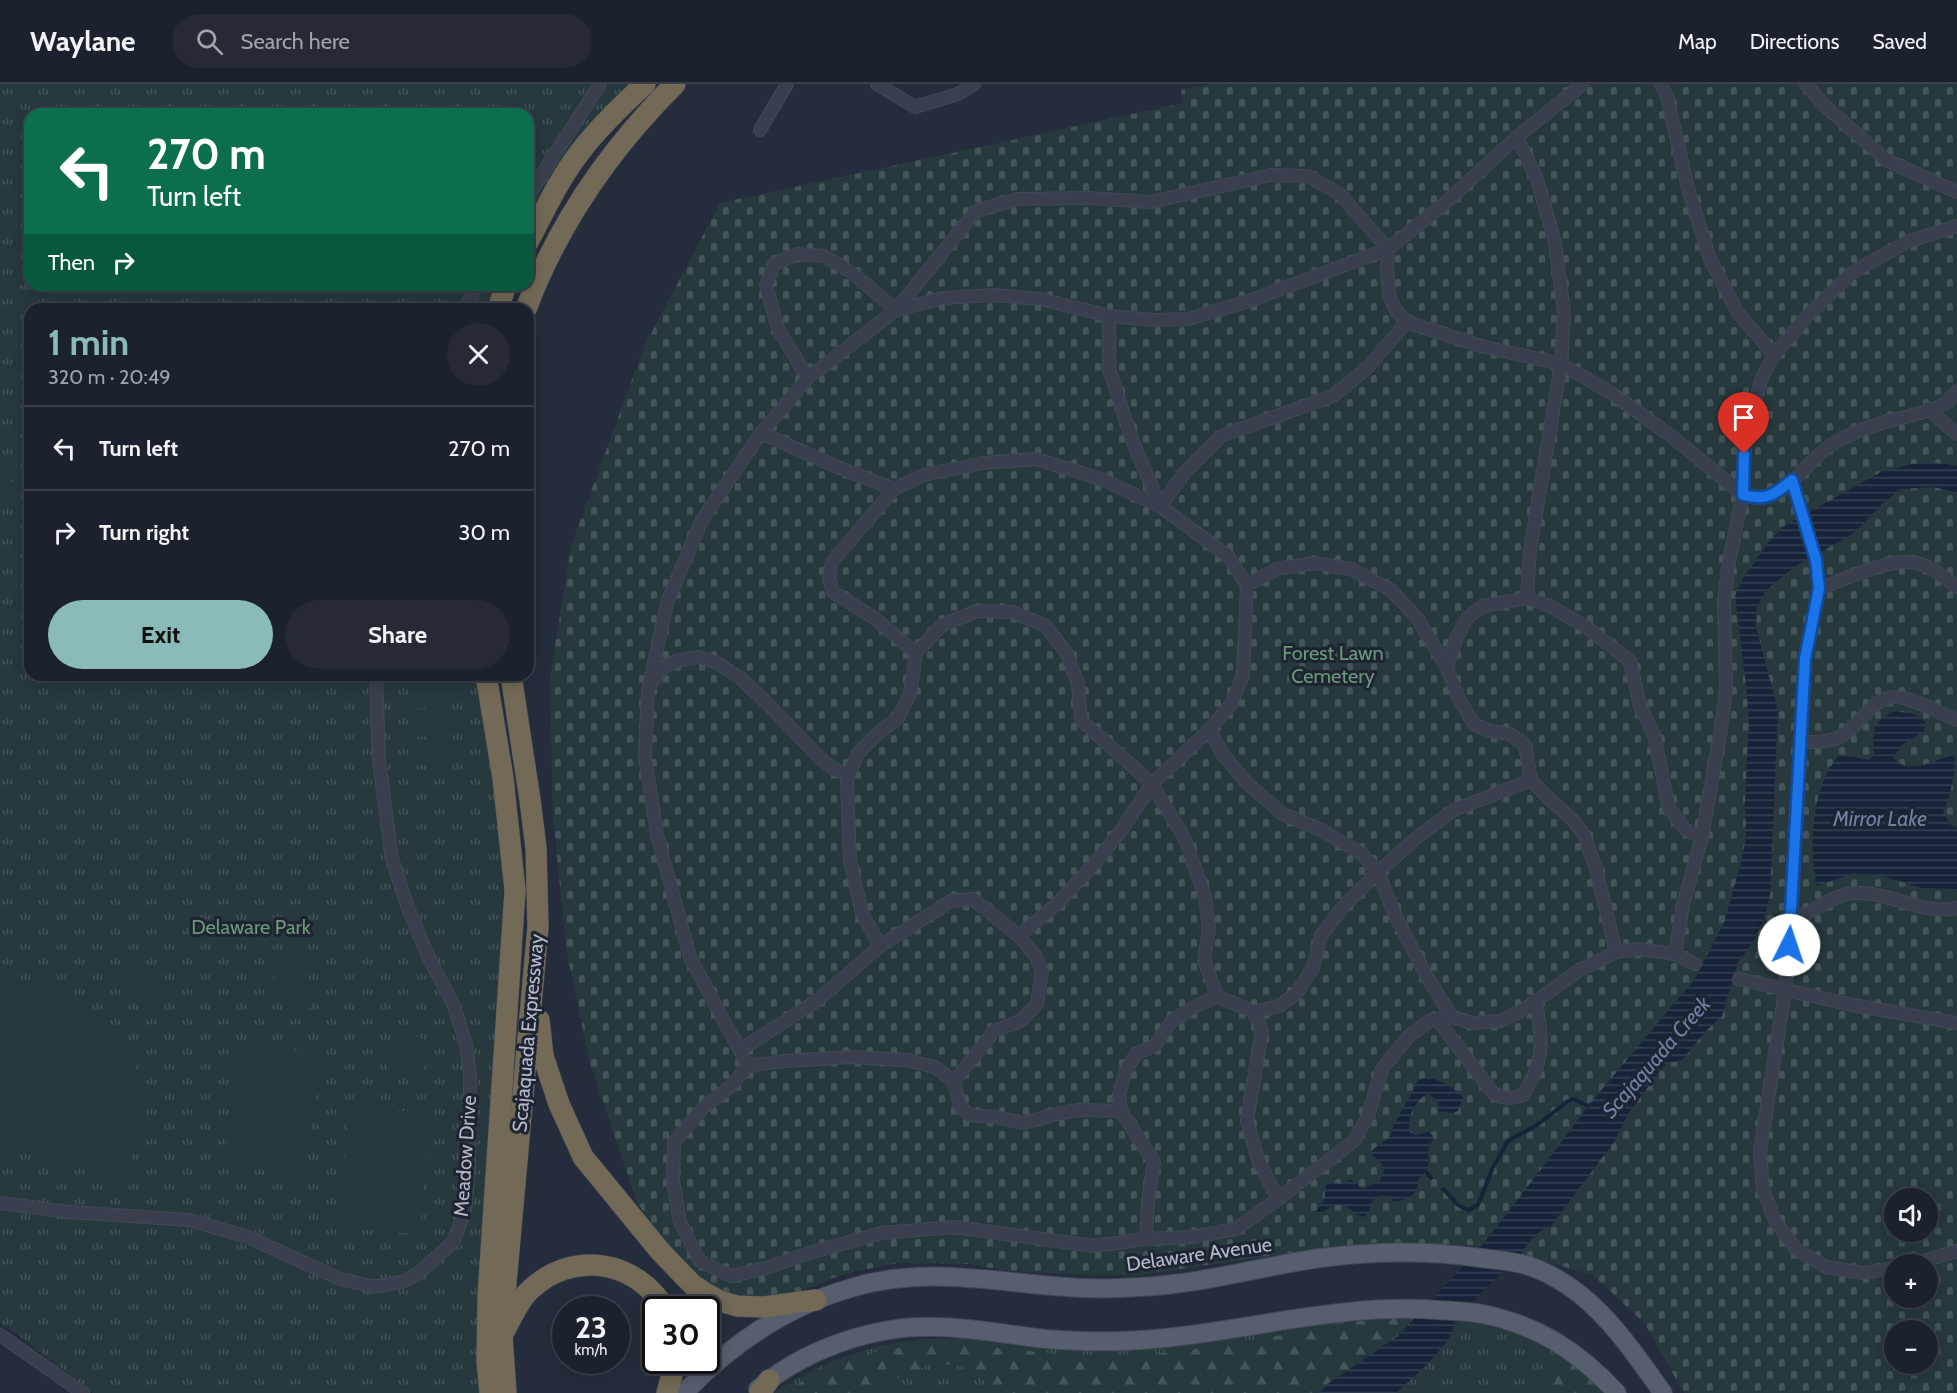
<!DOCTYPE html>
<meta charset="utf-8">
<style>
body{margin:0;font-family:Cabin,sans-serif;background:#252a35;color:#f1f3f6;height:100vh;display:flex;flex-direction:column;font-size:22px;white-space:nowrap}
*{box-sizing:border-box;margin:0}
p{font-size:20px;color:#a0a4aa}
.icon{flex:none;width:33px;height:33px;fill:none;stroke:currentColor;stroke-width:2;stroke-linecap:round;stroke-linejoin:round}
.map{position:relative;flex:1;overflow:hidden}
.panel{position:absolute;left:24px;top:219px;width:510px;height:378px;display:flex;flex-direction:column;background:#1c222d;border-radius:18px;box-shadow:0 3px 15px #0003,0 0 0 2px #3a3f49}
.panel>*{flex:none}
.top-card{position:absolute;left:24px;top:24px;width:510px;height:183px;border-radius:18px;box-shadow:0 3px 15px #0003,0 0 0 2px #3a3f49;background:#0b6e4f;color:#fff;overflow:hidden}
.buttons{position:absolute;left:1884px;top:1104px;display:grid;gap:12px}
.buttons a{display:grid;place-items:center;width:54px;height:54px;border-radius:50%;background:#1c222d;box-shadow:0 3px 15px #0003,0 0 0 2px #3a3f49;font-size:30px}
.speed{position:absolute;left:552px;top:1212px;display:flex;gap:12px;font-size:30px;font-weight:700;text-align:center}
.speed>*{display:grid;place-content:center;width:78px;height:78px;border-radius:50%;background:#1c222d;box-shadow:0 3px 15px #0003,0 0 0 2px #3a3f49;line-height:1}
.speed small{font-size:15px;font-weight:400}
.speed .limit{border:3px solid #111;border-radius:9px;background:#fff;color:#111}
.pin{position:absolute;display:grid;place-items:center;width:51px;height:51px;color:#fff;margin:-62px -26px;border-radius:50% 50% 50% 0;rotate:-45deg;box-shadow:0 0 6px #0007}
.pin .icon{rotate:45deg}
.me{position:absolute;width:66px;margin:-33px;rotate:4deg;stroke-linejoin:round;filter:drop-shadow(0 0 4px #0008)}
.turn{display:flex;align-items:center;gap:21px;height:126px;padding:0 24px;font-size:27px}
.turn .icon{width:78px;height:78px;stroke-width:2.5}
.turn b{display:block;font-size:42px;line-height:51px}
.then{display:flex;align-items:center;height:57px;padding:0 24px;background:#0003;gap:12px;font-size:22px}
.round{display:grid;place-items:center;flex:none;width:63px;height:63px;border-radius:32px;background:#252a35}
.head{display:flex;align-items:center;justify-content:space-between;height:102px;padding:0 24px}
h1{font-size:36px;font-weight:700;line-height:45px;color:#8bbbb9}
.button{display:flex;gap:12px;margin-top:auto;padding:12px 24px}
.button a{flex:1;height:69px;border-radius:36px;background:#8bbbb9;color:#111;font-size:24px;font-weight:700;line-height:69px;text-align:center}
.button a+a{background:#252a35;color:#f1f3f6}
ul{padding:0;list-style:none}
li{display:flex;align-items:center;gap:18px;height:84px;padding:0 24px;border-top:2px solid #3a3f49}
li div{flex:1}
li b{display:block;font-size:22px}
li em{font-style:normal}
header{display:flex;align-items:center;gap:36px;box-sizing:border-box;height:84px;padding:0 30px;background:#1c222d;border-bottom:2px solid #3a3f49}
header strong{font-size:28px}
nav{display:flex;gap:33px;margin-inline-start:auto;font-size:21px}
.search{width:420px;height:54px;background:#252a35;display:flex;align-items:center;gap:15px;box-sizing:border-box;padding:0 21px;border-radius:33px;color:#a0a4aa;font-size:22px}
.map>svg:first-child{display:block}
</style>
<header>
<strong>Waylane</strong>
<div class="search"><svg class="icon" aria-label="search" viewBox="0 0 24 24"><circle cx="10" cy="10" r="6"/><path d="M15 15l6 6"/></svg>Search here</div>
<nav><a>Map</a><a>Directions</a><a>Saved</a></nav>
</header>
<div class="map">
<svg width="1957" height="1309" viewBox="0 0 1957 1309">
<defs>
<pattern id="grass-tufts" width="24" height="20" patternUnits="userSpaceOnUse" patternTransform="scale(1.5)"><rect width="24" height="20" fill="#27393d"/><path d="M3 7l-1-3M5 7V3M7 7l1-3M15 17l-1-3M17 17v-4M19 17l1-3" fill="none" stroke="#445458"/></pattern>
<pattern id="forest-firs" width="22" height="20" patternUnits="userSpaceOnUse" patternTransform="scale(1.5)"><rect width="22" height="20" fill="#27393d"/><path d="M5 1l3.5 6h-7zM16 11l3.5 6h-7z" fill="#445458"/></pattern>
<pattern id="cemetery-stones" width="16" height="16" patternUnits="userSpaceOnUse" patternTransform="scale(1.5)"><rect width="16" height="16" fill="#27393d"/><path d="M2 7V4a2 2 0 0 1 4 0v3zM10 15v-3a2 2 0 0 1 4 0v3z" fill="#445458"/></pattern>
<pattern id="water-rules" width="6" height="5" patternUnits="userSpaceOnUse" patternTransform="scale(1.5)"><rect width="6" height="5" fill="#18233a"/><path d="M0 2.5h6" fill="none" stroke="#374155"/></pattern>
</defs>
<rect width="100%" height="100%" fill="#252d3c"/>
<g fill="url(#grass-tufts)">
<path d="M0,0h632l-104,144v-114h-498v171h472l-9,24h-463v366h447l25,167 1,60 -1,42 -24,370 -1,34 3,45h-387l-76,-59 -17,-11z"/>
<path d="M1387,1233l85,5 33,7 24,9 29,15 46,40h-830c54,-37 122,-58 189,-54 60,4 120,15 181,10 42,-2 84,-12 126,-19 38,-6 78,-9 117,-13z"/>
</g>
<g fill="url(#forest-firs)">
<path d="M1390,1234l22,2c-28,31 -64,45 -95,73h-322l-11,-13 -23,-14 -29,-3 -26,13 -29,7 -18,10h-75c48,-33 108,-50 167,-49 17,0 34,2 50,4 34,3 70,10 104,9 88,-2 175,-23 261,-37z"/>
<path d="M1558,1269l16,9 33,31h-57l-2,-20z"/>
</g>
<path fill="url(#cemetery-stones)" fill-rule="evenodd" d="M1209,0h748v1309h-273l-39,-69 -52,-49 -72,-20 -52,-10 -86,-3 -46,4 -197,29h-47l-86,-4 -38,-7 -71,-1 -41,8 -21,6 -38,15 -19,4 -37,2 -25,-8 -22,-15 -34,-36 -24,-37 -47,-138 -24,-116 -13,-132 -3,-138 21,-132 73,-199 76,-144 463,-100 -2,-13zM1894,1114h34v34h-34zM1894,1180h34v34h-34zM1894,1246h34v34h-34z"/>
<g fill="#27393d">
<path d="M0,389c19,8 23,31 0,38z"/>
<path d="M400,591h51h-2l1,5 -42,2 -1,-4h-7z"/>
<path d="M450,603l1,20 -42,2 -1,-19z"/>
<path d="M451,631l2,20 -43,2 -1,-19z"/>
<path d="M453,659l1,19 -42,3 -1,-20z"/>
<path d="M292,868l13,10 3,7 -1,11 8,16 -4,11c-20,11 -24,0 -31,-16 -3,-8 -7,-15 -10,-23 3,-11 10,-16 22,-16z"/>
<path d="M143,882c24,1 23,19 13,35l-15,4c-23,-9 -21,-33 2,-39z"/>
<path d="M20,901c75,4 133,66 121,143 -3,18 -10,32 -18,48l-123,-28v-162z"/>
<circle cx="406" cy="971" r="22"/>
<path d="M240,959l82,11 -17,122 -81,-12z"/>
<path d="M349,1023l80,6 -9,121 -80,-6z"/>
</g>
<g fill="url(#water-rules)">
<path d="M1933,378l24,4v27l-23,-6 -33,2 -19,15 -28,29 -58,33 -18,14 -13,12 -8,15 -1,20 22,83 -8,186 -7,26 -11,22 -14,18 -16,54 -15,14 -25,30 -16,4 -8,9 -30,41 -14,28 -63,84c-12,3 -25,18 -30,28l-50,49 -17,21 -1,6 -5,10 -19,23 -33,30h-78l15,-13 65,-44 82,-88 59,-76 49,-66 106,-126 30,-57 17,-61 5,-25 -1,-37 4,-80 -3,-34 -11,-90 8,-18 28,-39 13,-13 97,-54 31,-8z"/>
<path d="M1895,627l18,3 13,8 -3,10 -21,13 -9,13c4,3 9,7 13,8 14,3 34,-8 48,-11 3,18 -4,40 -11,58l8,12 6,3v61l-35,-1 -37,-11 -31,-4 -37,13c-9,-36 -5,-106 24,-132l28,6 5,-6c-1,-25 -3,-31 21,-43z"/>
<path d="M1427,993c10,1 30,13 36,20l-5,14 -6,2 -14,-2c2,-8 -2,-13 -10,-17 -12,4 -22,25 -18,38l6,3 13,-3 4,4v5l-4,4 -1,24 -10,11c1,16 -12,20 -25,22l-4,-6h-9l-8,5 -3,12 -5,4c-10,-2 -17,-14 -28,-12 -6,1 -11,7 -18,9l-2,-3 8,-10 2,-16 4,-3 11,2 10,-5 11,10 17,-7 5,-11 -2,-7 -12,-11c5,-8 17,-10 21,-19 2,-5 2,-10 5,-14 7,-13 16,-25 21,-39z"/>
</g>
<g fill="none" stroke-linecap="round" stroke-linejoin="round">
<g stroke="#18233a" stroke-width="4">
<path d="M1425,1087l6,7"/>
<path d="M1443,1105c11,9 10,16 26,21l9,-5 15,-38 15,-26 29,-16 31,-24 5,-2 15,7"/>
</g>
<g stroke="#424856" stroke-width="14">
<g id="street">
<path d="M877,0l38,23 43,-13 16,-10"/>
<path d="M1583,0l-66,53 -73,67 -56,45 -139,52 -61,18 -33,1 -46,-4 -69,-17 -46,-4 -51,3 -47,12 -88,68 -47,55 -59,87 -34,80 -20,89 -3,68 12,78 33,122 58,109 -17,20 -28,22 -29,34 -1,38 7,42 20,39 31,15 35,-8 43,-15 73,-20 72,-6 140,19 52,-7 46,-2 44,-8 42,-30 76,-58 14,-25 14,-47 27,-33 22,-16 21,-3 21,6 27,-2 23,-11 57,-40 36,-18 22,-3 37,5 20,10"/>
<path d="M1661,0l6,13 21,91 22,71 28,54 36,42"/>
<path d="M1806,0l17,20 63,56 71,32"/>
<path d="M760,46l27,-46"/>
<path d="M1517,53l20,42 18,64 9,69 -3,52 -31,186 -3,48"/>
<path d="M528,112l72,-112"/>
<path d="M465,225l12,-24"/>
<path d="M1109,232v53l23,71 28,66"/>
<path d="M808,294l-30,-49 -12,-44 8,-21 23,-10 27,2 27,16 45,38 80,-99 41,-12 72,-1 62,4 120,-27 37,1 32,18 48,55 -1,20 2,25 7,17 11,11 74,24 80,18 52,30 62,45 68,56"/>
<path d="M1928,325l29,25"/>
<path d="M761,349l74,33 59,23"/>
<path d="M1792,396l24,79 3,30 -14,70 -14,264 -6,68 -25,160 3,39 12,31 21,28 30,18 38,6 30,-5"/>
<path d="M1743,411l1,-40 7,-40 12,-40 11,-20 36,-42 43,-41 54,-30 50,-16"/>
<path d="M1160,422l25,-34 36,-36 112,-40 34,-28 40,-46"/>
<path d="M1247,501l30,-16 37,-6 37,6 40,21 27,29 29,49 12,31 15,25 16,7 20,3 15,11 6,35 16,17 26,23 11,15 12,34 20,83"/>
<path d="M1819,505c23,-9 75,-33 98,-26 16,4 27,14 40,24"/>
<path d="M916,569l-40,-34 -43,-27 -4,-14 3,-16 62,-73 30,-14 60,-12 52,-4 65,20 59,27 68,50 19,29 -4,91 -12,28 -21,25 -58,55 -32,48 -26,32 -35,38 -40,34"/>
<path d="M1447,584l9,-29 11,-21 16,-12 44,-8 23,8 36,21 44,34 10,45 14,29 15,73 16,21 17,8"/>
<path d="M650,601l13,-17 13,-7 21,-4 19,5 23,15 26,24 56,58 13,10 14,6"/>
<path d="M1210,645l11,23 24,29 36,32 40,17 40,23 17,19 16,41 32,62 26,42"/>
<path d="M1800,658c12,0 25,1 37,-4 23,-9 32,-41 59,-41 15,0 46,17 61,23"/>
<path d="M1791,839c17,-9 45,-30 64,-30 35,-2 67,23 102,15"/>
<path d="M880,862l-18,-33 -12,-52 -3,-82 11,-26 21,-21 19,-14 12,-24 6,-41 25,-27 35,-15 37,1 33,14 21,28 11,30 3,36 71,64 33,55 20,58 4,32 -5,31 13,36"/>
<path d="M1675,870l8,-49 19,-68 19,-108 5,-41 -2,-87 5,-40 14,-66c7,2 15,4 23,2 25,-5 45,-41 68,-54 14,-8 32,-15 47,-20 21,-6 44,-9 63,-19 5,-3 9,-9 13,-13"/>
<path d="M1739,895l113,26 105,18"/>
<path d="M1254,928l25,-6 18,-13 16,-26 8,-31 20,-27 37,-37 37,-33 39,-29 77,-30"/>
<path d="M1437,935l56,74c11,6 18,6 30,2 23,-36 19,-54 13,-94"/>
<path d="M740,966l78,-50 62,-54 71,-45 22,-2 46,37 16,19 7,16 -5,33 -15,16 -28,11 -40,51"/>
<path d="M748,982l36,-5 65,-4 58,3 28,7 19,15 6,24 9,9 26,2 29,6 32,-9 23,-4 42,1"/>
<path d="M0,1119l69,9 120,8 59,17 92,42 31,7h9l24,-5 15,-8 35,-32 11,-31 4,-45 1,-64v-25l-4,-32 -12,-38 -26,-50 -20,-48 -16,-49 -13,-98 -3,-86"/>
<path d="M1146,1155l2,-38 6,-39 -33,-51 -2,-16 6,-23 11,-18 19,-9 16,-23 21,-14 25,-12 37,16 8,19 -15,90 11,39 20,39"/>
<path d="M1913,1180l44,-13"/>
<path d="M0,1251l83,58"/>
</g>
</g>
<g stroke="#424856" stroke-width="20">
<g id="primary">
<path d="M758,1305c36,-31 84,-51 131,-59 53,-9 104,3 157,9 26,2 51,3 77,2 106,-4 208,-39 315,-31 14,1 30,1 45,4 56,12 95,37 134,79"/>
<path d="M684,1309c47,-49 101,-86 167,-105 67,-21 134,-8 202,-2 29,3 58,3 87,1 61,-3 120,-20 180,-29 54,-7 107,-8 161,0 15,2 33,3 48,8 62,21 98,77 134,127"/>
</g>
</g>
<g stroke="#444a58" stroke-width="22">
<g id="highway">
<path d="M528,158c16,-30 31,-63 52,-90 19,-25 42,-47 65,-68"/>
<path d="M498,225l8,-24"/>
<path d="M526,225c32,-85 85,-161 149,-225"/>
<path d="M486,591l17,103 12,112 -27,407 -1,65 3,31"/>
<path d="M539,936l4,36 16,48 24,53 77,94 24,25 9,9 12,8 15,8 17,5 27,1 52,-7"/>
<path d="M505,1246c7,-13 14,-30 25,-40 42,-40 106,-31 136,20"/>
<path d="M506,1309l-4,-58 3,-41 33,-367 -2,-79 -6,-48 -19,-125"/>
<path d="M667,1309l9,-33"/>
<path d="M760,1309l9,-13"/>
</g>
</g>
<use href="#street" stroke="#393f4d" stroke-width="12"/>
<use href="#primary" stroke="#575e6d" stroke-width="18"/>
<use href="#highway" stroke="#726a56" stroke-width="21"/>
</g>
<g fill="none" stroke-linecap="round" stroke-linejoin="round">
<g stroke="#114b97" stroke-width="15">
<path id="route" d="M1744,370l-1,41c24,6 31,0 49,-15l24,80 3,28 -14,71 -16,286"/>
</g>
<use href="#route" stroke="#1a73e8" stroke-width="10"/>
</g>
<g text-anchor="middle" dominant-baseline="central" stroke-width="6" stroke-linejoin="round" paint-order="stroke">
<g font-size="20" fill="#6c987a" stroke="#1e2432">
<text x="1333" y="569">Forest Lawn<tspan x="1333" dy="23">Cemetery</tspan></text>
<text x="251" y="843">Delaware Park</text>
</g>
<g font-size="20" fill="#b4bac8" stroke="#1e2432">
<text transform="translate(528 949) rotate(-85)">Scajaquada Expressway</text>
<text transform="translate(465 1072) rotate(-86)">Meadow Drive</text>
<text transform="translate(1199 1170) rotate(-8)">Delaware Avenue</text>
</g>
<g font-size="21" font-style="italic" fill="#6f81a5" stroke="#1e2432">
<text x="1880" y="734">Mirror Lake</text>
<text transform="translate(1656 973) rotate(-49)">Scajaquada Creek</text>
</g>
</g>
</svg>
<div class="buttons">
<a><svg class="icon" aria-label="sound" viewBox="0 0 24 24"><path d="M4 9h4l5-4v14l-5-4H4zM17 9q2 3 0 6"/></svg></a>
<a>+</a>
<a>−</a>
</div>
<div class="speed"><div>23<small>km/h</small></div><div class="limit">30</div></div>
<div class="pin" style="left:1744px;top:370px;background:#d93025"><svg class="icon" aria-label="arrive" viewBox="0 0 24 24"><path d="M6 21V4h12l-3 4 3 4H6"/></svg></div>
<svg class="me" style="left:1789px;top:861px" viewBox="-20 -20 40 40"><circle r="19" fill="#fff"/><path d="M0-13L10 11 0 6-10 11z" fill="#1a73e8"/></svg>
<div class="top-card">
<div class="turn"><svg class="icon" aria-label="left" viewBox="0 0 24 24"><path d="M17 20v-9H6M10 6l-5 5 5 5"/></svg><div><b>270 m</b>Turn left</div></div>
<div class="then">Then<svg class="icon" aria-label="right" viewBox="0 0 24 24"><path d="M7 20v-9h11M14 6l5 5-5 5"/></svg></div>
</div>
<section class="panel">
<div class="head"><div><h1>1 min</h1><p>320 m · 20:49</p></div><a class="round"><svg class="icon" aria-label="close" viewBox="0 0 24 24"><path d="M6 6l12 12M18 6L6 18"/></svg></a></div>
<ul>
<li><svg class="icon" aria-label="left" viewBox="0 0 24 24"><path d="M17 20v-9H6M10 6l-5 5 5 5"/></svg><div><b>Turn left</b></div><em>270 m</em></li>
<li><svg class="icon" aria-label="right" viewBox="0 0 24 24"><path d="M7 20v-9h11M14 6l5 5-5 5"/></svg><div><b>Turn right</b></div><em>30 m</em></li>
</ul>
<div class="button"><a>Exit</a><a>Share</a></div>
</section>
</div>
